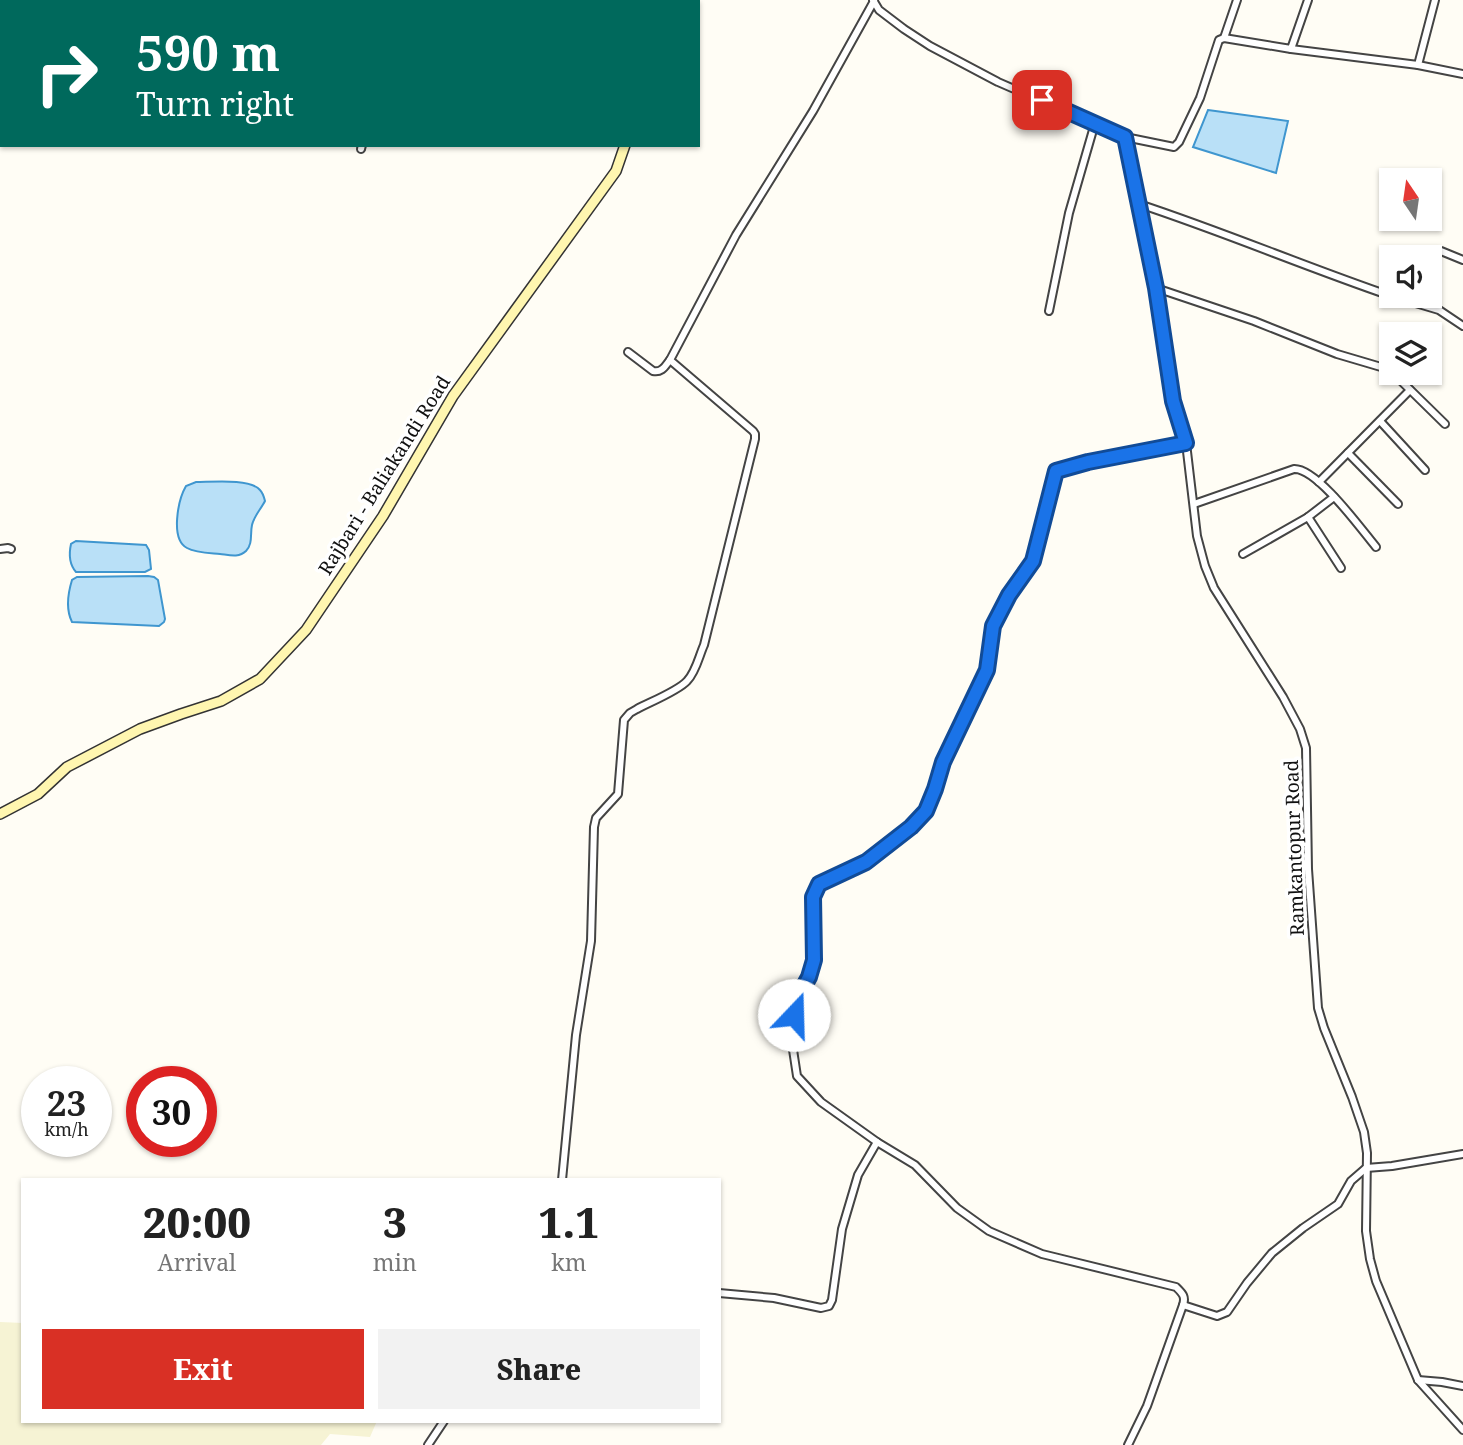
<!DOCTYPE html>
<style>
body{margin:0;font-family:"Noto Serif",serif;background:#f2f2f2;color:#222;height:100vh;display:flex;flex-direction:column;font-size:26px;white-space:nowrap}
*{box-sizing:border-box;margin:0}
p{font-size:23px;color:#767676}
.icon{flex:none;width:38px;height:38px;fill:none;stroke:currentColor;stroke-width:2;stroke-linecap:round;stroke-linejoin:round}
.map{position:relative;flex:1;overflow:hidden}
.panel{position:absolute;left:21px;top:1178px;width:700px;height:245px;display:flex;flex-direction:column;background:#fff;border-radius:0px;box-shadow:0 2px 5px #0004}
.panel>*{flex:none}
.banner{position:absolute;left:0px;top:0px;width:700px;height:147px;box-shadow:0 2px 5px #0004;background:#00695c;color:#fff;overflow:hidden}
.needle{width:46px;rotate:347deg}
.controls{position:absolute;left:1379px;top:168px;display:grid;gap:14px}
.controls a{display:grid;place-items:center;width:63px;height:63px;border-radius:0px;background:#fff;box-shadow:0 2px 5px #0004;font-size:35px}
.speed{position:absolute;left:21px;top:1066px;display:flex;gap:14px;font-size:35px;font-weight:700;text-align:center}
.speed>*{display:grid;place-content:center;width:91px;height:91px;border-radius:50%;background:#fff;box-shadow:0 2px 5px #0004;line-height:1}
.speed small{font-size:18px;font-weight:400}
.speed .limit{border:10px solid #d22;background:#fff;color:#111}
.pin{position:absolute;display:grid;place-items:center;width:60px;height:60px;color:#fff;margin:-30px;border-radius:14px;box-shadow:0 4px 10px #0006}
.me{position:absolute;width:77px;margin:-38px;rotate:21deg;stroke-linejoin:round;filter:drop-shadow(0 0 5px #0008)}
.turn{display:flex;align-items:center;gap:24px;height:147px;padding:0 21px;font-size:32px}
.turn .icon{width:91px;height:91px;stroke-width:2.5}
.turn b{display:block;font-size:49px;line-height:60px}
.eta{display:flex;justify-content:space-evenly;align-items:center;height:119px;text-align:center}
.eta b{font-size:42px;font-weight:800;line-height:49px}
.button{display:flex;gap:14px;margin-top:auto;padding:14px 21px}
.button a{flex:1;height:80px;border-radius:0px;background:#d93025;color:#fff;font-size:28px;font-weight:800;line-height:80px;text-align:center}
.button a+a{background:#f2f2f2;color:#222}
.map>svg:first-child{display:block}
</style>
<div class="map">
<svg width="1463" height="1445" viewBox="0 0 1463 1445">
<rect width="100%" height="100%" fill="#fffdf5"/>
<path fill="#f6f3d4" d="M0,1322l23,1v98h354l-7,16 -40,-3 -9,11h-321z"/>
<g fill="#b9e0f7" stroke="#3f96cf" stroke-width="2">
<path d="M1208,110l80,11 -12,52 -83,-26z"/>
<path d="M196,482c15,0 54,-4 64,8 3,3 4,7 5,11 -4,8 -11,15 -13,24 -2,9 1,19 -6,26 -7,7 -17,4 -26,3 -10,-1 -24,-1 -33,-6 -17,-9 -9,-48 -1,-62z"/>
<path d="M76,541l70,4 3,5 2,19 -6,3h-69c-7,-8 -7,-19 -5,-28z"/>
<path d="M148,576l6,1 4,3 7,39 -1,3 -5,4 -87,-4c-6,-12 -4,-29 0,-42l5,-3z"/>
</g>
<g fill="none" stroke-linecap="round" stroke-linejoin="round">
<g stroke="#444" stroke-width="10">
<g id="minor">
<path d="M873,0l6,10 25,19 26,17 68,36 127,55 49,10 5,-5 21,-44 19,-58 5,-2 67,11 17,-49"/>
<path d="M418,2v-2"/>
<path d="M1224,38l13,-38"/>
<path d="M1291,49l127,16 45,9"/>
<path d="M1418,65l17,-65"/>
<path d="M1125,137l31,151 17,113 13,42 11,93 8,30 9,22 69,109 17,32 6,19 2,121 10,139 6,20 28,69 12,35 3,21 -1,78 4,28 6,22 42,99 45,50"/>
<path d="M361,149l1,-4"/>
<path d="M1139,204c85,28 167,63 252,92"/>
<path d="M1430,269l7,-16 4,-2 22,9"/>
<path d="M1156,288l98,33 83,33 44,13 10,5"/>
<path d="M1392,296l47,14 24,16"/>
<path d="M1049,311l20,-98 26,-90"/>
<path d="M628,352l25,19c9,2 12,-5 17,-11"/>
<path d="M1393,373l52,51"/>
<path d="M1380,421l45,49"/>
<path d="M1348,453l50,51"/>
<path d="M1319,482l91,-92"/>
<path d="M1194,504l100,-35c23,-1 67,60 82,78"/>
<path d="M1308,517l33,51"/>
<path d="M0,549l8,-1 3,1"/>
<path d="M1243,554l65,-37 26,-20"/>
<path d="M877,1142l38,23 42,43 32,23 53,23 134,33c6,6 10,9 7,18"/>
<path d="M562,1180l14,-145 15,-94 3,-114 2,-9 22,-24 6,-74 6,-7 7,-4c13,-7 41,-18 50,-28 9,-9 12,-25 17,-36l51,-206v-5l-2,-3 -83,-71 66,-125 77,-124 61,-110"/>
<path d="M719,1293l55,5 47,10 8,-2 3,-6 10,-71 16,-54 19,-33 -56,-40 -24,-26 -7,-46 7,-31 12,-22 5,-17 -1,-63 6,-13 47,-22 45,-35 15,-16 9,-22 8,-27 44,-92 6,-44 16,-31 24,-34 23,-90 32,-9 98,-19"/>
<path d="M1418,1380l24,2 21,4"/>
<path d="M428,1445l16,-24"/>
<path d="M1128,1445l19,-39 36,-101 34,11 10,-4 20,-29 25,-30 31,-25 35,-24 13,-23 15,-13 26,-2 71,-12"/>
</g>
</g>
<g stroke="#333" stroke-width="12">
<g id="secondary">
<path d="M682,2l1,-2"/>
<path d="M0,814l38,-20 29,-27 73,-38 41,-15 40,-13 39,-22 46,-49 77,-114 70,-120 163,-225 9,-26"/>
</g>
</g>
<use href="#minor" stroke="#fff" stroke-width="6"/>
<use href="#secondary" stroke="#fff6b0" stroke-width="9"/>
</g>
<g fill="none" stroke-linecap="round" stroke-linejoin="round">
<g stroke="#114b97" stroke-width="18">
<path id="route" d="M794,1015l3,-16 12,-22 5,-17 -1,-63 6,-13 47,-22 45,-35 15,-16 9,-22 8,-27 44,-92 6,-44 16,-31 24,-34 23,-90 32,-9 98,-19 -13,-42 -17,-113 -31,-151 -83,-37"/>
</g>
<use href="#route" stroke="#1a73e8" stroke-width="12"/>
</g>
<g text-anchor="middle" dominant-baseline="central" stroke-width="7" stroke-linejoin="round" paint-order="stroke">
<g font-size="19" fill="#111" stroke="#fff">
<text transform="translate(384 475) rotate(-58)">Rajbari - Baliakandi Road</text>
<text transform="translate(1294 848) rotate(-92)">Ramkantopur Road</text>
</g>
</g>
</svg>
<div class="controls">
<a><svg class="needle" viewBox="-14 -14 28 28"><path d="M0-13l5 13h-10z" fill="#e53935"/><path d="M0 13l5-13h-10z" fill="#767676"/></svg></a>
<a><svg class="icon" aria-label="sound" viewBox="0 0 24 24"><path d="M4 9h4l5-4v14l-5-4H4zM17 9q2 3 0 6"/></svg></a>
<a><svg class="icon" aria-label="layers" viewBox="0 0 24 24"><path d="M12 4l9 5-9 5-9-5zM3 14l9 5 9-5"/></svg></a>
</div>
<div class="speed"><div>23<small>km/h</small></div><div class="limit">30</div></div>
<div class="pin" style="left:1042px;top:100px;background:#d93025"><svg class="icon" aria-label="arrive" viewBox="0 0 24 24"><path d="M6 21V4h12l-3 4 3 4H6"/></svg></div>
<svg class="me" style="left:794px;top:1015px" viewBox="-20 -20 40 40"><circle r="19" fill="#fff"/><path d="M0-13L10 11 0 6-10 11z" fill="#1a73e8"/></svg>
<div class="banner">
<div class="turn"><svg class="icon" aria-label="right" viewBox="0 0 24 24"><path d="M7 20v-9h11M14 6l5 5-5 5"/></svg><div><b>590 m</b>Turn right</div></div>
</div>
<section class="panel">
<div class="eta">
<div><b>20:00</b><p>Arrival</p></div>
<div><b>3</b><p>min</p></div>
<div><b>1.1</b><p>km</p></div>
</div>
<div class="button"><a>Exit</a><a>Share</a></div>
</section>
</div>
